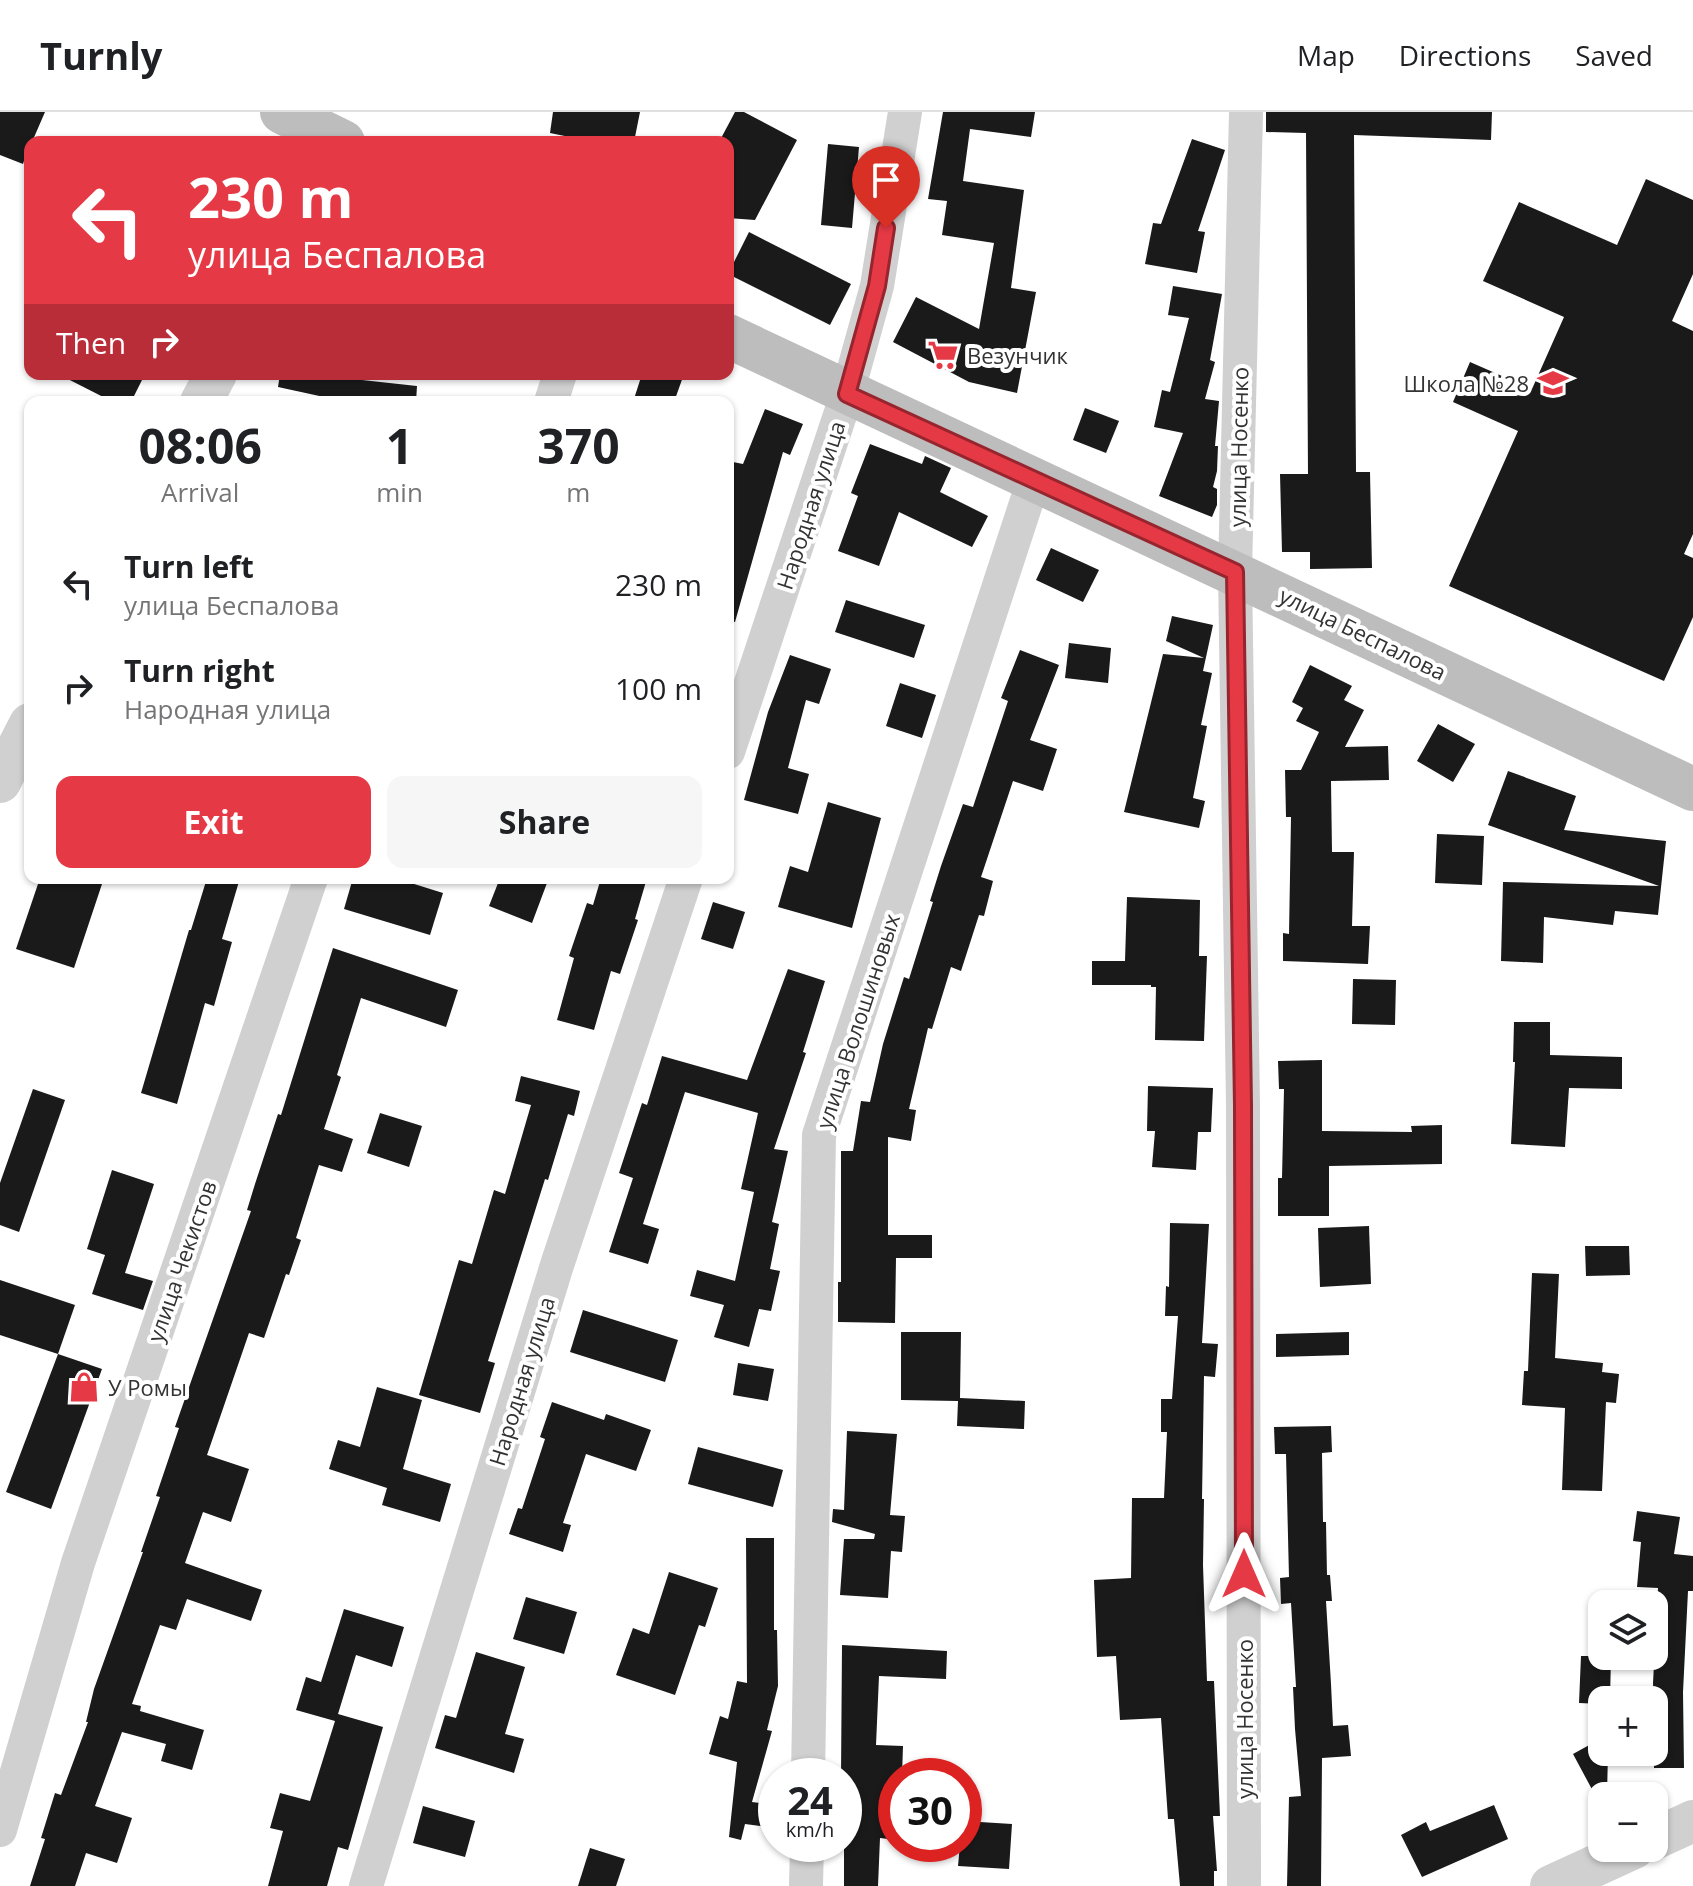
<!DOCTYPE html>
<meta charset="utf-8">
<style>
body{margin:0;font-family:"Open Sans",sans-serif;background:#f6f6f6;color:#202124;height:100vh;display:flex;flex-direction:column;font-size:30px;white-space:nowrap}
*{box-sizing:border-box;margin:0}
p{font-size:26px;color:#757577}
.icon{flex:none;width:44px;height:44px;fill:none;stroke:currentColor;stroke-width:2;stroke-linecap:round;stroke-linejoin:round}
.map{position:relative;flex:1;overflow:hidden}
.sheet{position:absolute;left:24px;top:284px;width:710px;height:488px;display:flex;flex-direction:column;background:#fff;border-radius:16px;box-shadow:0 2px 6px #0004}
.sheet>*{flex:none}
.hud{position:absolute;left:24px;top:24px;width:710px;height:244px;border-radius:16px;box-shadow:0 2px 6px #0004;background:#e63946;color:#fff;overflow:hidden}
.fabs{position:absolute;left:1588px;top:1478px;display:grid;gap:16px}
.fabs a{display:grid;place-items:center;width:80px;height:80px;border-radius:16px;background:#fff;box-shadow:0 2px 6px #0004;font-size:40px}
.speed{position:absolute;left:758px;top:1646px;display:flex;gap:16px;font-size:40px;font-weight:700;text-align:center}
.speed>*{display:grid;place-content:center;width:104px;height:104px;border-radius:50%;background:#fff;box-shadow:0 2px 6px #0004;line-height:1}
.speed small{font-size:20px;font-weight:400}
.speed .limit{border:12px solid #d22;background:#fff;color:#111}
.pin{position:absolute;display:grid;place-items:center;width:68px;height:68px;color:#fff;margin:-82px -34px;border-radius:50% 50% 50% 0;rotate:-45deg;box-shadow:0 0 8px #0007}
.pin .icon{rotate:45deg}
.me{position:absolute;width:88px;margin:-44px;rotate:0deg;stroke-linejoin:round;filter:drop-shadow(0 0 6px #0008)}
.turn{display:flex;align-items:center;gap:28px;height:168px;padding:0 32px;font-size:36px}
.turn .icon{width:104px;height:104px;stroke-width:2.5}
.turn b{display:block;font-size:56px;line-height:68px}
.then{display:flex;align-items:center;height:76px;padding:0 32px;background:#0003;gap:16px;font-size:30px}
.eta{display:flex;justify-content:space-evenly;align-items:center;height:136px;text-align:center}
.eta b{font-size:48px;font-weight:700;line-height:56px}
.action{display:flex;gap:16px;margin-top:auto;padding:16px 32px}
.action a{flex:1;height:92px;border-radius:16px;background:#e63946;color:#fff;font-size:32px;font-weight:700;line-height:92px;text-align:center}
.action a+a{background:#f6f6f6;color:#202124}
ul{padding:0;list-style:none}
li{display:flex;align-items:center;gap:24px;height:104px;padding:0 32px}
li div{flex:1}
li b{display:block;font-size:30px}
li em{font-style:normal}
header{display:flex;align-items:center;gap:48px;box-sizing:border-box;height:112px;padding:0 40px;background:#fff;border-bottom:2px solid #e0e0e0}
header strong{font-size:38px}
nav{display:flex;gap:44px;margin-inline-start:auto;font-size:28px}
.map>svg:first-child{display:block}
</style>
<header>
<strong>Turnly</strong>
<nav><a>Map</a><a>Directions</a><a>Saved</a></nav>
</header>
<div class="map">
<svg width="1693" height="1774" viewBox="0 0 1693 1774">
<rect width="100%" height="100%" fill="#fff"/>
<g fill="#1a1a1a">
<path d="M0,0h45l-13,30h-2l-7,22 -23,-9z"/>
<path d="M553,0h87l-6,30h-40l-44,-9z"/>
<path d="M735,0h9l53,28 -42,80 -27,-2v-76h-9z"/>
<path d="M943,0h92l-4,25 -61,-8 -7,52 61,9 -13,98 25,4 -19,101 -48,-11 -76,-40 23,-45 63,32 15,-86 -52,-8 5,-34 -19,-2z"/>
<path d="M1266,0h226l-1,28 -137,-5 2,337h14l2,96 -62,1v-17h-28l-2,-78h28l-2,-341 -40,-1z"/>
<path d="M1192,27l33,11 -27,81 7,1 -8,41 -52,-9 8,-41 8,1z"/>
<path d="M828,32l31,3 -7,81 -31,-3z"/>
<path d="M1646,67l47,21v74l-21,47 21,10v203l-9,20 9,4v59l-29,64 -215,-95 69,-155 -65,-29 17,-40 62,27 32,-72 -81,-36 36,-79 98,43z"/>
<path d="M749,120l102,52 -21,41 -102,-51z"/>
<path d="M1173,174l49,8 -12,66 5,2 -10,37 14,2 -4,45h3l-1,25 -4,16 4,2v16l-5,12 -53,-21 24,-63 -29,-6 8,-37 8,2 19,-74 -21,-3z"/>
<path d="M58,262h87l-14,28h-18z"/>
<path d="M280,262h27l110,12 -1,16h-69l-69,-15z"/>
<path d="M642,262h42l-10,28h-41z"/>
<path d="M1085,296l34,13 -13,32 -33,-13z"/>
<path d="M765,297l38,15 -13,31 -7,-3 -48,170 -7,-1v-160l15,3z"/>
<path d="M870,332l52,20 3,-8 26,12 -11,24 48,24 -16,31 -73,-35 -20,54 -41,-15 20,-55 -7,-3z"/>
<path d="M1051,436l48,22 -16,32 -47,-22z"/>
<path d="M846,488l79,25 -11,33 -79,-26z"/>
<path d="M1172,504l41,9 -10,46 9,2 -11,52 6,1 -14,72 12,3 -6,27 -75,-16 39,-158 41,4 -38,-17z"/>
<path d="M1069,531l42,5 -3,35 -43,-5z"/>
<path d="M1020,538l39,15 -29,75 27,9 -14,42 -30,-10 -32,96 12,4 -9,35 -5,-1 -18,56 -10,-4 -19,62 -4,-1 -19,81 7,1 -5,31 -23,-4v98h44v23h-36l-1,65 -57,-1v-40h3v-131h12l8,-50 9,1 13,-58 21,-67 5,2 24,-77 -3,-1 11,-35 22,-62 10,3 35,-106 -7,-3z"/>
<path d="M790,543l41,14 -12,35 -13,-4 -18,68 21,6 -11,40 -54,-14 24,-88z"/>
<path d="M1310,553l42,21 -8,14 20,10 -19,37 43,-1 1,34 -58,1 1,71h22l-2,74h18l-2,38 -85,-3v-28l6,1 2,-117h-5l-1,-47h16l18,-38 -23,-11 7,-13 -11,-6z"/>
<path d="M900,571l36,12 -14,43 -36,-12z"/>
<path d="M1438,612l37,20 -22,38 -36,-21z"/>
<path d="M1508,659l68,25 -12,34 102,11 -8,74 -43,-4 -2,14 -69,-8 -1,46 -42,-2 2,-79 156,4 -171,-61z"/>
<path d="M828,690l53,16 -29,110 -74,-21 12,-41 18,6z"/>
<path d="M1437,722l47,2 -2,49 -47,-2z"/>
<path d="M40,766h64l-30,90 -58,-19z"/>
<path d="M207,766h33l-18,61 10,3 -18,64 -9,-3 -28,101 -36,-11 48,-163h2z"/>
<path d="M353,766h42l48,15 -13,42 -86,-26z"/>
<path d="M500,766h33l14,5 -15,40 -43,-17z"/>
<path d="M601,766h46l-12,41 3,1 -18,54 -9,-3 -17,59 -37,-10 17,-62 -5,-2 18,-53 6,2z"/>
<path d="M1127,785l73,3 -1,56h8l-3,85 -49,-1 1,-53h-5v-2h-59v-24h33z"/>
<path d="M713,790l32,10 -12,37 -32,-10z"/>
<path d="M333,836l125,42 -12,37 -85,-29 -24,77 4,2 -17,52 29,10 -11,33 -23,-7 -23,73 5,2 -12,35 -3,-1 -22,64 -15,-5 -42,122 42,14 -18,53 -28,-10 -18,51 77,27 -11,31 -64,-22 -11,31 -16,-5 -28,79 9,2 -1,5 64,19 -12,40 -31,-9 5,-17 -44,-12 -27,74 37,12 -15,45 -31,-10 -11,33h-45l15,-47 -4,-1 14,-45 6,2 27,-73h-2l8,-33 49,-137h-2l19,-55 -4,-1 23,-68 -4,-1 76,-216 -4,-1 8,-26 23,-70 3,1z"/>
<path d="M788,857l37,12 -22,71 3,1 -32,96 14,2 -16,71 7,2 -9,45 10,2 -9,40 -12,-2 -10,38 -35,-10 10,-32 -34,-9 7,-26 38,11 19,-89 -13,-3 17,-76 -73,-21 -42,132 16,5 -11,35 -39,-12 24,-74 -14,-5 23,-70 5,2 15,-49 85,24z"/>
<path d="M1353,867l43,1 -1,45 -43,-1z"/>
<path d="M1514,910h36v33l72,2v32l-53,-1 -4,59 -54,-3 4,-82h-2z"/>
<path d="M1322,948v71l90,1 -1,-6 31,-1v39l-113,2v50h-51v-38h4l2,-89h-5l-1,-28z"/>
<path d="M521,964l59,15 -6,25 -6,-2 -20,66 -3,-1 -57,182 7,2 -15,50 -61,-18 40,-135 13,4 22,-74 11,4 26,-89 -16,-4z"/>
<path d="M1148,974l65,2 -2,44h-13l-2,38 -44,-3 3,-36h-8z"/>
<path d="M33,977l32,11 -46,132 -19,-7v-42z"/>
<path d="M380,1001l42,13 -13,41 -42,-14z"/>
<path d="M112,1058l42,14 -29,89 28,8 -10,29 -51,-16 13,-39 -18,-6z"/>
<path d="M1170,1111l39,1 -7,119 16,1 -3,33 -11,-1 -2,123h2l-1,66 4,116h7l6,135h-7l4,55h-3v15h-34l-6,-67h-6l-7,-101 -41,2 -4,-64 -19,1 -3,-77 37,-2 1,-80h32l3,-66h-6v-33h11l6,-83h-13l1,-30 3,1z"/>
<path d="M1369,1114l2,58 -51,3 -2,-59z"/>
<path d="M1585,1134h44l1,29 -44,1z"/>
<path d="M1532,1161l27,1 -4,84 48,5 -1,9 17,2 -3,29 -10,-1 -4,89 -40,-1 3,-82 -43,-3 2,-34h4z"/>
<path d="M0,1168l75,25 -17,49 -58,-19z"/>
<path d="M583,1198l95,30 -13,42 -95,-30z"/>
<path d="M901,1220h60l-1,66 65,3 -1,28 -67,-3 1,-25 -57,-1z"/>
<path d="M1349,1220v23l-73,2v-23z"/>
<path d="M58,1242l44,15 -51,140 -45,-17z"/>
<path d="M738,1251l36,6 -6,32 -35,-6z"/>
<path d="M377,1275l45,13 -19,69 48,15 -11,38 -58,-17 5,-17 -58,-19 9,-29 22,7z"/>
<path d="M552,1290l52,18 2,-6 45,16 -15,41 -50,-17 -23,69 8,2 -8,27 -54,-18 9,-26 4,1 23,-70 -5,-2z"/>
<path d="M1331,1314l1,26 -10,1 1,69h3l1,53h3l2,26h-6l5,83 2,42 15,-1 3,31 -29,2 -1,128h-34l2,-89 12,-1 -6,-67 -2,-42h3l-5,-84 -10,1 -1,-26 9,-1 -3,-123h-11l-1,-27z"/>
<path d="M847,1319l50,3 -7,81 15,1 -3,36 -11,-1 -3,47 -48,-3 4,-56h30l1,-5 -43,-12 1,-13 11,1z"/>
<path d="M698,1335l85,23 -10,37 -85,-23z"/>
<path d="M1637,1399l43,6 -6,37 19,2v35h-5l-5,101 1,76h-30v-58l7,-4h-7l-1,-23 5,-95 -21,-1 4,-45 -8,-1z"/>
<path d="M746,1426h28v92h3l1,56 -11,44 5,1 -20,71 24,3v23l-31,-4 -4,16 -12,-3 8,-75 -28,-8 11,-38 8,3 9,-38 10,2z"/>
<path d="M669,1460l49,16 -13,39 -6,-2 -24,70 -59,-20 17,-47 16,6z"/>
<path d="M526,1485l51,15 -13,42 -51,-15z"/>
<path d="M344,1497l60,18 -12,40 -36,-12 -18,59 45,13 -35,123 -10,-3 -11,39h-59l15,-55 -13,-3 10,-35 30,8 25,-80 -39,-11 10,-33 15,5z"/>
<path d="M842,1533l105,6 -1,28 -67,-3 -3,69 27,1 -1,30h-6v8h-7l-1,55 -8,-1 -2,48h-34v-110h-3z"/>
<path d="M476,1540l49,15 -20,67 19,5 -10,34 -79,-25 10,-33 11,3z"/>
<path d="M1581,1544h30l-1,44h-8v4l-23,-1z"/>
<path d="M1602,1626v14h6l-1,44h-5v12l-29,-54z"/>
<path d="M1494,1693l14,34 -86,38 -21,-42 25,-13 4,9z"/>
<path d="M423,1694l52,15 -10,36 -52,-14z"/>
<path d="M964,1709l48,3 -3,45 -51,-3 2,-22h4z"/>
<path d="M590,1736l35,11 -9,27h-38z"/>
</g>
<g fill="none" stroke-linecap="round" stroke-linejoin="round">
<g stroke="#d0d0d0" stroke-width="34">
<path d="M551,290l9,-28"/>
<path d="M728,640l119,-358 30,-108 28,-174"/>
<path d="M808,1664l11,-641 215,-656"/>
<path d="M0,1718l78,-267 233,-685"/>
<path d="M366,1774l191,-621 129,-387"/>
<path d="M806,1774l1,-42"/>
<path d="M1244,1774l-1,-780 -8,-534 11,-460"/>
</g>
<g stroke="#d0d0d0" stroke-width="42">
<path d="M201,290l15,-28"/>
<path d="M0,670l30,-58"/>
<path d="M1654,1727l39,-18"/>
<path d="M1551,1774l83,-38"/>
</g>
<g stroke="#bdbdbd" stroke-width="44">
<path d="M282,0l61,30"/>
<path d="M728,224l965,453"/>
</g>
</g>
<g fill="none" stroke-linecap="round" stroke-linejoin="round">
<g stroke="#96252e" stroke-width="20">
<path id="route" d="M886,116l-9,58 -30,108 388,178 8,534 1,468"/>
</g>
<use href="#route" stroke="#e63946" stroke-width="14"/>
</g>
<defs>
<g id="supermarket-bare" transform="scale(2.4)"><path d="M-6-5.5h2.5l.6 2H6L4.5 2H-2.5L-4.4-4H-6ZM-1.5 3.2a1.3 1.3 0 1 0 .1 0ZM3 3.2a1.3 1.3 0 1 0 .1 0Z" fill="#e63946" stroke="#fff" stroke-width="2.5" paint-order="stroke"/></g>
<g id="school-bare" transform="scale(2.4)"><path d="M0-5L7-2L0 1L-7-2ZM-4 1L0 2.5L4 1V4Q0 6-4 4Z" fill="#e63946" stroke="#fff" stroke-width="2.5" paint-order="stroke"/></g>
<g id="shop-bare" transform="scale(2.4)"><path d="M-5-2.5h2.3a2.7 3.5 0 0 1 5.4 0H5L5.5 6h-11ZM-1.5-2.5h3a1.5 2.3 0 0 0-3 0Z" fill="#e63946" stroke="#fff" stroke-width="2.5" paint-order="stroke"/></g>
</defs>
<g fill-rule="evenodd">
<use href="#supermarket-bare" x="943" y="243"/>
<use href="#school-bare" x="1553" y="271"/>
<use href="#shop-bare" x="84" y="1275"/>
</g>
<g text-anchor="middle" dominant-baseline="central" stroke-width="8" stroke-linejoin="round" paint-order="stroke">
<g font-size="22" fill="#333" stroke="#fff" text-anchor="start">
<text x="967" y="243">Везунчик</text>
<text x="1529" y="271" text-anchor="end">Школа №28</text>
<text x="108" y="1275">У Ромы</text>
</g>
<g font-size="22" fill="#333" stroke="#fff">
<text transform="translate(1238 335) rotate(-89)">улица Носенко</text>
<text transform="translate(810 393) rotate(-72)">Народная улица</text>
<text transform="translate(1363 521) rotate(26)">улица Беспалова</text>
<text transform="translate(857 909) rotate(-72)">улица Волошиновых</text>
<text transform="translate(181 1149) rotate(-71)">улица Чекистов</text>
<text transform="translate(521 1269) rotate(-73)">Народная улица</text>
<text transform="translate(1244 1607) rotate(-90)">улица Носенко</text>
</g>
</g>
</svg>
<div class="fabs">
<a><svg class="icon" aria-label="layers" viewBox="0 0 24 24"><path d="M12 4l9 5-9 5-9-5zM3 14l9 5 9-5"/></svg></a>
<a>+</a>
<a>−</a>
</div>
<div class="speed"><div>24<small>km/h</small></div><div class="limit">30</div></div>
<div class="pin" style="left:886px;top:116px;background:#d93025"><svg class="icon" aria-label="arrive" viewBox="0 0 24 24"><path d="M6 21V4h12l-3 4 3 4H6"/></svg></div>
<svg class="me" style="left:1244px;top:1462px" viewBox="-20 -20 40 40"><path d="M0-17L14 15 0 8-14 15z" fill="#e63946" stroke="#fff" stroke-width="4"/></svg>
<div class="hud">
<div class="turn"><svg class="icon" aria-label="left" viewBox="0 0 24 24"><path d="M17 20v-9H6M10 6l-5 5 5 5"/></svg><div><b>230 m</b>улица Беспалова</div></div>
<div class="then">Then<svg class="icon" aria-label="right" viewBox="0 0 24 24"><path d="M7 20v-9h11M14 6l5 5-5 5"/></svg></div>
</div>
<section class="sheet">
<div class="eta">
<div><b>08:06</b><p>Arrival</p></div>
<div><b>1</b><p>min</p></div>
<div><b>370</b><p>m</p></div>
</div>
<ul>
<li><svg class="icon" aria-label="left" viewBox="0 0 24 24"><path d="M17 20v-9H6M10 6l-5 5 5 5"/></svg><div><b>Turn left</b><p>улица Беспалова</p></div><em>230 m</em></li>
<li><svg class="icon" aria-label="right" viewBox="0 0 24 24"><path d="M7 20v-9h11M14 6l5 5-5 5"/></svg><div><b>Turn right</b><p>Народная улица</p></div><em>100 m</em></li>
</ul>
<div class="action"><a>Exit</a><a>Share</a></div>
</section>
</div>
